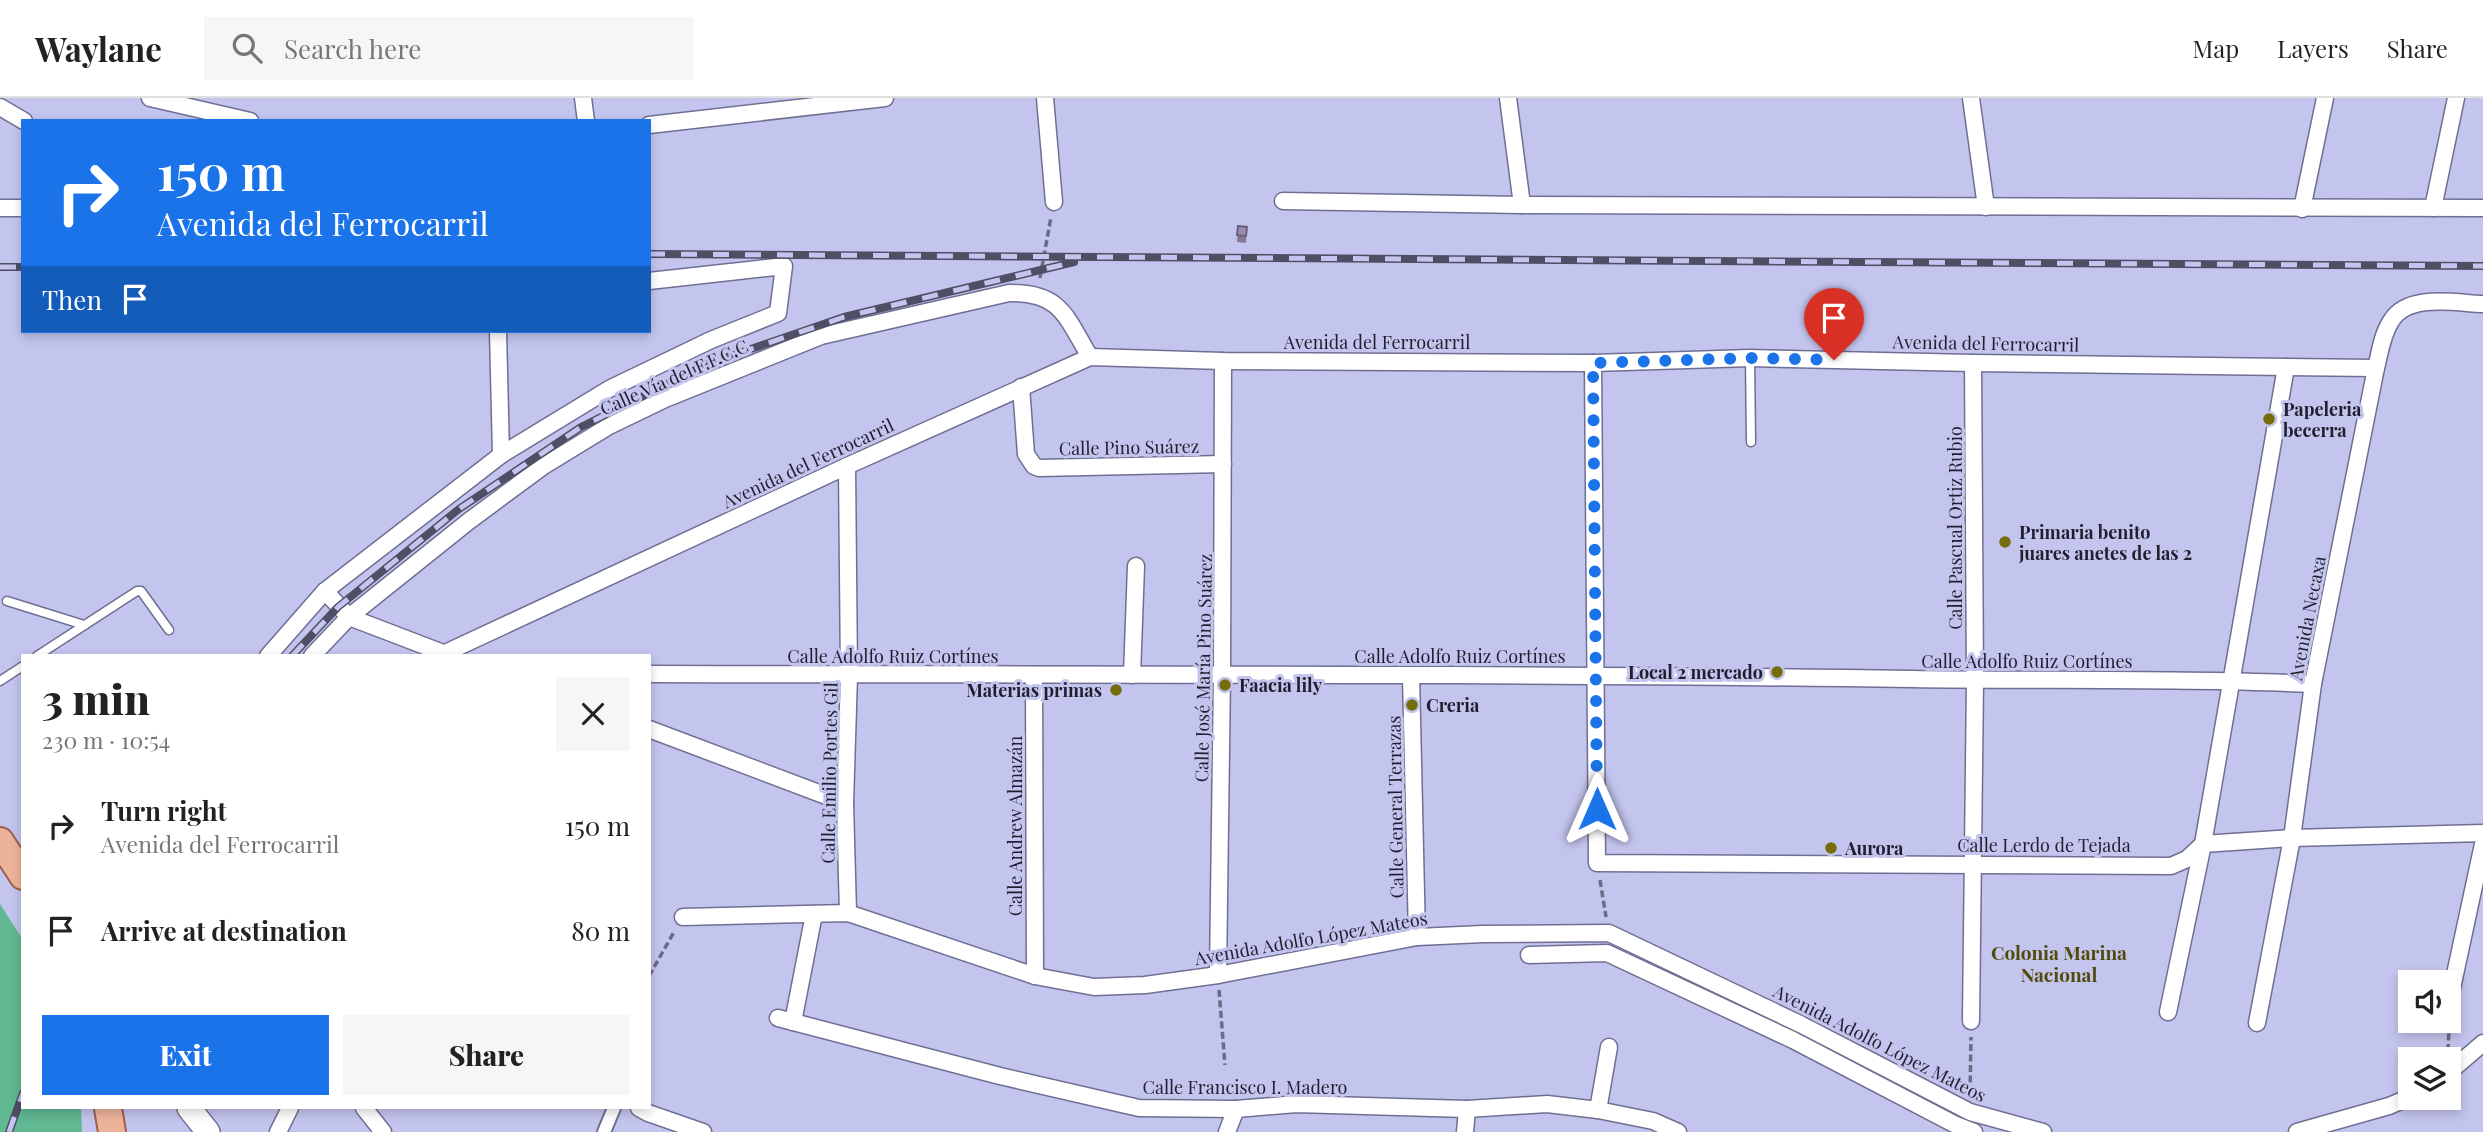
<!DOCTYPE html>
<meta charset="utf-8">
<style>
body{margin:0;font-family:"Playfair Display",serif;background:#f6f6f6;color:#222;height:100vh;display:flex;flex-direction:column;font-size:26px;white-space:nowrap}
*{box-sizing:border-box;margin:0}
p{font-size:23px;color:#767676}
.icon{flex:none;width:38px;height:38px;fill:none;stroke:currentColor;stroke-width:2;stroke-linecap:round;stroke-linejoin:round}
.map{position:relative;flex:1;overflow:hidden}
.details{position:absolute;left:21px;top:556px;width:630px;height:455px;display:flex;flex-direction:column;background:#fff;border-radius:0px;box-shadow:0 4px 10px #0003}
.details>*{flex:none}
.top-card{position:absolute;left:21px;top:21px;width:630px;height:214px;border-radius:0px;box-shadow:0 4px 10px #0003;background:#1a73e8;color:#fff;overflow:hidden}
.fabs{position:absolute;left:2398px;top:872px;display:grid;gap:14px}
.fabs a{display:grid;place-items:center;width:63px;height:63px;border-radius:0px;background:#fff;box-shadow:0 4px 10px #0003;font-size:35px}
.pin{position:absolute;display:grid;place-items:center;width:60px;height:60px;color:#fff;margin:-72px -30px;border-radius:50% 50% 50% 0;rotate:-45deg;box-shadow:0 0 7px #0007}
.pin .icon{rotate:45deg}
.me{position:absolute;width:77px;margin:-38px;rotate:0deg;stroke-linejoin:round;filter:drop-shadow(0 0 5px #0008)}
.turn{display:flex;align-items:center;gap:24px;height:147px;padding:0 21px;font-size:32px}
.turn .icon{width:91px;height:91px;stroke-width:2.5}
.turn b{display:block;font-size:49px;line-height:60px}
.then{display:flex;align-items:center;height:66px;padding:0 21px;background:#0003;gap:14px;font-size:26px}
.round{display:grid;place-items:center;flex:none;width:74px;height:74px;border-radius:0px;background:#f6f6f6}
.head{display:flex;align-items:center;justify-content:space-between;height:119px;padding:0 21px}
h1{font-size:42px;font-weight:800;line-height:52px}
.button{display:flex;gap:14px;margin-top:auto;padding:14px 21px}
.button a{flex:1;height:80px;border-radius:0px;background:#1a73e8;color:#fff;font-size:28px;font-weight:800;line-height:80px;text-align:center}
.button a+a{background:#f6f6f6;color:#222}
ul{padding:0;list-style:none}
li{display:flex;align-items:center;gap:21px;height:105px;padding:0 21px}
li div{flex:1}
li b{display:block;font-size:26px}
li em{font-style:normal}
header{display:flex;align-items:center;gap:42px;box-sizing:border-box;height:98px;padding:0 35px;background:#fff;border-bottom:2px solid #e0e0e0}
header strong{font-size:33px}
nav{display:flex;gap:38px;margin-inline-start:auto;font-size:24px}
.search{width:490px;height:63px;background:#f6f6f6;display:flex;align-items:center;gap:18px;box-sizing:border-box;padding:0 24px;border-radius:0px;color:#767676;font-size:26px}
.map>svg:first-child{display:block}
</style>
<header>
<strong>Waylane</strong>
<div class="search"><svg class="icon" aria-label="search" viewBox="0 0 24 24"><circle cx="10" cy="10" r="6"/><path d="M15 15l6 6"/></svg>Search here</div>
<nav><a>Map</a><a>Layers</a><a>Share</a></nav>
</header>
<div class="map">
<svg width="2483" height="1034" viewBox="0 0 2483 1034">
<rect width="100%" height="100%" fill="#c4c5ee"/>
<path fill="#61b893" d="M0,806l23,36v168h58l1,24h-82z"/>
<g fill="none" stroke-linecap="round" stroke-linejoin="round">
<g stroke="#6f6f94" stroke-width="11">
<g id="service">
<path d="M1750,260l1,84"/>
<path d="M7,503l77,24"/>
<path d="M37,558l100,-65h4l28,39"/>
<path d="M0,583l23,-15"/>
</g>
</g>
<g stroke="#6f6f94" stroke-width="16">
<path id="pedestrian" d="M604,1034l10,-24"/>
</g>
<g stroke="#6f6f94" stroke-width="19">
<g id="minor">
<path d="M150,0l100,23"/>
<path d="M583,0l3,23"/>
<path d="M1045,0l9,104"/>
<path d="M1508,0l14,107"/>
<path d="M1971,0l15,109"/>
<path d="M0,9l24,14"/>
<path d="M649,27l236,-27"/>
<path d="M1283,103l239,4 961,3"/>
<path d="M0,110h23"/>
<path d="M2433,110l23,-110"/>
<path d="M2302,111l23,-111"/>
<path d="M498,233l3,124"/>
<path d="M1593,265l4,500 574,3 16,-7 16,-15 89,-6 191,-5"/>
<path d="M1021,289l5,67 8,12 5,2 184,-4"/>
<path d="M847,368l2,209 -4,128 3,110"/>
<path d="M325,493l24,26 102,39"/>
<path d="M443,556l404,-188 243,-109 133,4 370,2 157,-5 223,5 403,5"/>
<path d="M268,558l57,-65 176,-136 108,-66 102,-49 67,-27 6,-47 -135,15"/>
<path d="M312,558l37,-39 120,-96 73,-54 67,-41 56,-27 156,-63 188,-43c52,-1 57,24 81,64"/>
<path d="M649,576c421,1 842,-1 1263,5 134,2 267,-1 401,5"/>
<path d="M1132,577l4,-109"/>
<path d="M1034,578l1,300"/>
<path d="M1411,578l6,261"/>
<path d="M649,631l196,74"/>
<path d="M683,819l165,-4 187,63 59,11 51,-2 73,-10 199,-38 66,-3 126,-1 191,91 170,88 73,20"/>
<path d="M1529,857l78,-2 186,87 163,85 18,7"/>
<path d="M1218,877l4,-301 1,-313"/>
<path d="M2451,895l32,-149"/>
<path d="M2168,914l35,-168 83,-477"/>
<path d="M778,920l222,58 139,32 97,1 60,-5 171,5 80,-5 51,6 55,11 25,11"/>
<path d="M1971,923l4,-341 -2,-317"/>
<path d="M793,924l21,-108"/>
<path d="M2257,925l35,-185 21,-154 63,-316c4,-16 6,-33 15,-47 17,-28 64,-18 92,-17"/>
<path d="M2448,975l35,-30"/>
<path d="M364,1010l19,24"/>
<path d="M639,1010l9,5 55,19"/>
<path d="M1598,1012l11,-63"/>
<path d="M278,1034l12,-24"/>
<path d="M1227,1034l9,-23"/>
<path d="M1465,1034l2,-23"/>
<path d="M2297,1034l92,-26 21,-9"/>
</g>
</g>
<g stroke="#6f6f94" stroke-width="26">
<path id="secondary" d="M189,1010l19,24"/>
</g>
<g stroke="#9d5f49" stroke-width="30">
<g id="primary">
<path d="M0,743l23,35"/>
<path d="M108,1010l4,24"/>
</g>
</g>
<g stroke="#6a6b86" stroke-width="3.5" stroke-dasharray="7 3.5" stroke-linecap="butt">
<path d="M1040,180l11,-61"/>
<path d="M1600,782l6,37"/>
<path d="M649,878l25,-44"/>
<path d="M1219,892l6,75"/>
<path d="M2448,953l2,-42"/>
<path d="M1970,995l1,-56"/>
</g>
<use href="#service" stroke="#fff" stroke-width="8"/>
<use href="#pedestrian" stroke="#fff" stroke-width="12"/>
<use href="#minor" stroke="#fff" stroke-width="16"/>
<use href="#secondary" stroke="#fff" stroke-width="23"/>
<use href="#primary" stroke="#edb39a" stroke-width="26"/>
<g stroke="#4e4e65" stroke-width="8">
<g id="rail">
<path d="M649,156l1834,12"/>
<path d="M0,169h23"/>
<path d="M292,558l46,-49 121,-98 122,-82 126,-63 137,-47 230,-55"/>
<path d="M9,1034l14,-39"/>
</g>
</g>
<use href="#rail" stroke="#c4c5ee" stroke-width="5" stroke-dasharray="16" stroke-linecap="butt"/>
</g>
<path fill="#857897" d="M1238,128l9,1 -1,16 -9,-1z"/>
<path fill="#9b8bb0" stroke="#6c617b" stroke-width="2" d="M1238,128l9,1 -1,9 -9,-1z"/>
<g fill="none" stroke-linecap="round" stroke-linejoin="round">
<path stroke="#1a73e8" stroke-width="12" stroke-dasharray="0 21.6" d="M1597,711l-4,-446 157,-5 84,2"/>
</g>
<g fill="#756d09" stroke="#c4c5ee" stroke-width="2.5">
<circle cx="2269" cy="321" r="7"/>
<circle cx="2005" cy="444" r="7"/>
<circle cx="1777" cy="574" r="7"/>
<circle cx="1225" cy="587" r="7"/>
<circle cx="1116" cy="592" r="7"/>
<circle cx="1412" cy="607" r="7"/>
<circle cx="1831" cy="750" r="7"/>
</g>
<g text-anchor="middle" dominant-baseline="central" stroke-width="6" stroke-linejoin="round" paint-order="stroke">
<g font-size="18" fill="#1f1f2e" stroke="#c4c5ee">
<text x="1377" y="244">Avenida del Ferrocarril</text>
<text transform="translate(1986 245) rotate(1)">Avenida del Ferrocarril</text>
<text transform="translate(674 279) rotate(-24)">Calle Vía del F.F.C.C</text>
<text transform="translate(1129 349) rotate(-1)">Calle Pino Suárez</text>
<text transform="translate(808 365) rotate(-25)">Avenida del Ferrocarril</text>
<text transform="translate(1955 430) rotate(-90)">Calle Pascual Ortiz Rubio</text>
<text transform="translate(2307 520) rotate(-79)">Avenida Necaxa</text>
<text x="893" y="558">Calle Adolfo Ruiz Cortínes</text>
<text x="1460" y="558">Calle Adolfo Ruiz Cortínes</text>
<text x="2027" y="563">Calle Adolfo Ruiz Cortínes</text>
<text transform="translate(1203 570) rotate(-89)">Calle José María Pino Suárez</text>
<text transform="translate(829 675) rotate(-89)">Calle Emilio Portes Gil</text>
<text transform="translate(1395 709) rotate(-91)">Calle General Terrazas</text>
<text transform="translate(1015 728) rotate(-90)">Calle Andrew Almazán</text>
<text x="2044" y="747">Calle Lerdo de Tejada</text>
<text transform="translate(1311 840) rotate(-10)">Avenida Adolfo López Mateos</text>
<text transform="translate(1880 945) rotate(27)">Avenida Adolfo López Mateos</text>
<text x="1245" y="989">Calle Francisco I. Madero</text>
</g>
<g font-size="18" font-weight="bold" fill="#1f1f2e" stroke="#c4c5ee" text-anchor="start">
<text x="2283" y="311">Papeleria<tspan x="2283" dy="21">becerra</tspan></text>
<text x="2019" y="434">Primaria benito<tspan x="2019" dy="21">juares anetes de las 2</tspan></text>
<text x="1763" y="574" text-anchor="end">Local 2 mercado</text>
<text x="1239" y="587">Faacia lily</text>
<text x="1102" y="592" text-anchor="end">Materias primas</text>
<text x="1426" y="607">Creria</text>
<text x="1845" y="750">Aurora</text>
</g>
<g font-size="19" font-weight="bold" fill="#514b0b" stroke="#c4c5ee">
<text x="2059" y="854">Colonia Marina<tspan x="2059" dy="22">Nacional</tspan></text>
</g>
</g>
</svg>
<div class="fabs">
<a><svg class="icon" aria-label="sound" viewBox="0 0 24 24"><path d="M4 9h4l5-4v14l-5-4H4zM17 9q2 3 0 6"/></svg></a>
<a><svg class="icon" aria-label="layers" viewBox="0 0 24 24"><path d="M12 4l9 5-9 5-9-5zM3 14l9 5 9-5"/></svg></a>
</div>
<div class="pin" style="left:1834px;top:262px;background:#d93025"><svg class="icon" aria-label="arrive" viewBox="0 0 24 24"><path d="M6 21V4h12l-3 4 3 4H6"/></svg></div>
<svg class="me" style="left:1597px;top:711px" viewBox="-20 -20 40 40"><path d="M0-17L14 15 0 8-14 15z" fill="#1a73e8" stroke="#fff" stroke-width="4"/></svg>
<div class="top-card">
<div class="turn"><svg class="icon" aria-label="right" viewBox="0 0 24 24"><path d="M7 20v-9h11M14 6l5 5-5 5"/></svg><div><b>150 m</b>Avenida del Ferrocarril</div></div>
<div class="then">Then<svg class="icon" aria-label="arrive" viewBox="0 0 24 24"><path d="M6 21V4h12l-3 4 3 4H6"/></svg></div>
</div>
<section class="details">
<div class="head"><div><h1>3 min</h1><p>230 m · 10:54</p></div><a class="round"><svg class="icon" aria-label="close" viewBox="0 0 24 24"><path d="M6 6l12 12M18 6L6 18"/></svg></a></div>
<ul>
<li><svg class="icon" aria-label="right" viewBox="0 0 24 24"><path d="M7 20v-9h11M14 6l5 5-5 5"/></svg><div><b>Turn right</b><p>Avenida del Ferrocarril</p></div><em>150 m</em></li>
<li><svg class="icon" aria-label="arrive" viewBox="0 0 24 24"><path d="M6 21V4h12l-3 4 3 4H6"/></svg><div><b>Arrive at destination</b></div><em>80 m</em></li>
</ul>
<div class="button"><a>Exit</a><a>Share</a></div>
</section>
</div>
